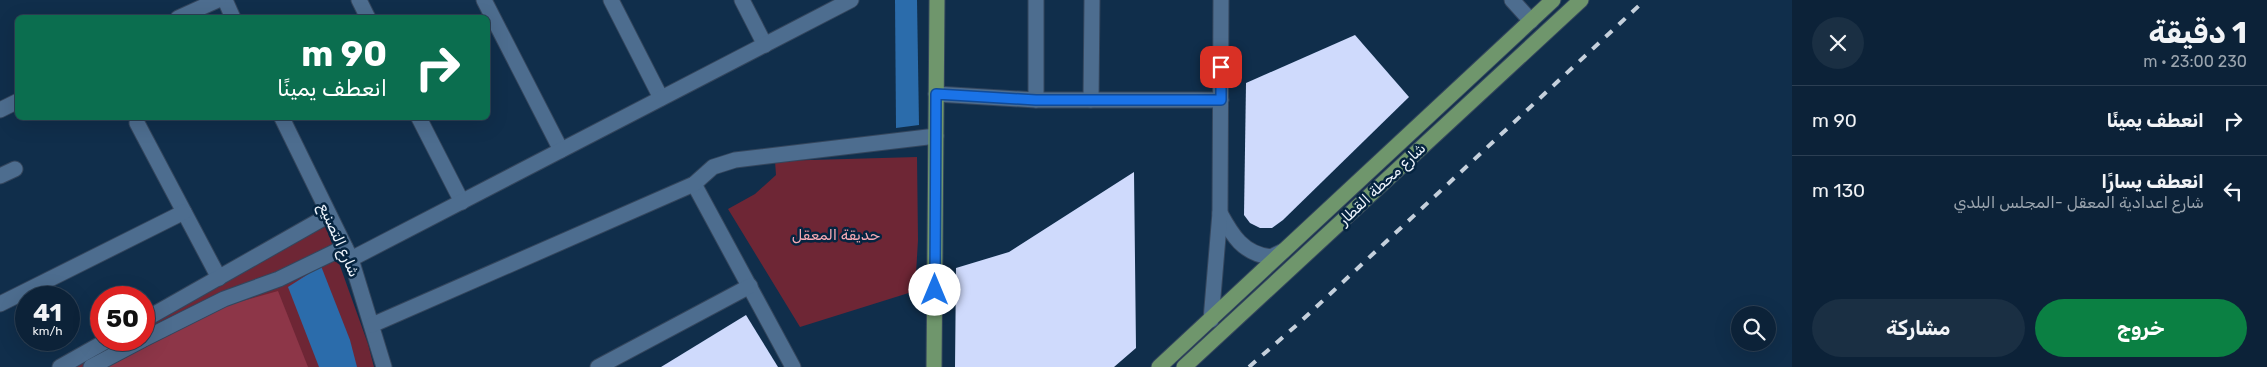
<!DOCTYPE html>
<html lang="ar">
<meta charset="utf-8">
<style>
body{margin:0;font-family:Rubik,Vazirmatn,sans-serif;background:#1a2f43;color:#f1f3f6;direction:rtl;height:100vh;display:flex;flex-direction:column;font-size:19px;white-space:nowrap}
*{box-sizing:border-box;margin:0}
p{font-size:16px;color:#9aa4ae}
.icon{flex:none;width:28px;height:28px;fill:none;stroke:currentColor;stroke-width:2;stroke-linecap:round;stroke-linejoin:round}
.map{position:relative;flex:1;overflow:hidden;direction:ltr}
.details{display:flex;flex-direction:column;background:#0c2238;width:475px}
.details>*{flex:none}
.hud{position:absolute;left:15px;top:15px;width:475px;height:105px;border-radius:8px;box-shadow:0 5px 20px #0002,0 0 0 1px #2c3f53;direction:rtl;background:#0b6e4f;color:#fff;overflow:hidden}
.controls{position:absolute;left:1731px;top:306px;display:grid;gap:10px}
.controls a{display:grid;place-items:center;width:45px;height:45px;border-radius:50%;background:#0c2238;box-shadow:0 5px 20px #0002,0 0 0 1px #2c3f53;font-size:25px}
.speed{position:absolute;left:15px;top:286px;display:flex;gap:10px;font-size:25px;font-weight:700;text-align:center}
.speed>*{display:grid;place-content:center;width:65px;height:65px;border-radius:50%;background:#0c2238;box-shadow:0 5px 20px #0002,0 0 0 1px #2c3f53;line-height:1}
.speed small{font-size:12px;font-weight:400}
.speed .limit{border:8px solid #d22;background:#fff;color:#111}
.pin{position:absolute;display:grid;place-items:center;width:42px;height:42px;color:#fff;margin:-21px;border-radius:10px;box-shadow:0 2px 8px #0006}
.me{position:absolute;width:55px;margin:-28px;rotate:0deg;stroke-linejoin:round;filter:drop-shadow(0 0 4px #0008)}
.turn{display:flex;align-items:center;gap:18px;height:105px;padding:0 20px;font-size:22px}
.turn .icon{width:65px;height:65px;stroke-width:2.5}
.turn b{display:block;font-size:35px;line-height:42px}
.round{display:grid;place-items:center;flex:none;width:52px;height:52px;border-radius:26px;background:#1a2f43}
.overview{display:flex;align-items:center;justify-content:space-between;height:85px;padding:0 20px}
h1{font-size:30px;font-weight:700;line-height:38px}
.cta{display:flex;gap:10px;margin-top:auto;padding:10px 20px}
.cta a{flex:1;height:58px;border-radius:30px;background:#0b8043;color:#fff;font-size:20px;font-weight:700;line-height:58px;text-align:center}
.cta a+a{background:#1a2f43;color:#f1f3f6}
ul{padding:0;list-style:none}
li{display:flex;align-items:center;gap:15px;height:70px;padding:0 20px;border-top:1px solid #2c3f53}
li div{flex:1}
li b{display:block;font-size:19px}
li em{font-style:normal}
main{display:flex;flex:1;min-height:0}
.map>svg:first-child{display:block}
</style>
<main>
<section class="details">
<div class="overview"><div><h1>1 دقيقة</h1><p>230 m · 23:00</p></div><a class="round"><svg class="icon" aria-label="close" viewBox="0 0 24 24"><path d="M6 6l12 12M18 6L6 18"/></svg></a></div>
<ul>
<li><svg class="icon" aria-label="right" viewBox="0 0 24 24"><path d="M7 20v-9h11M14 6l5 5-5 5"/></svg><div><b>انعطف يمينًا</b></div><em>90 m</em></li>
<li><svg class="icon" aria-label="left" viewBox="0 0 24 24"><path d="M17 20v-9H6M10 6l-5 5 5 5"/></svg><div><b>انعطف يسارًا</b><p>شارع اعدادية المعقل -المجلس البلدي</p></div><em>130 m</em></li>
</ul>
<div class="cta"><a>خروج</a><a>مشاركة</a></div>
</section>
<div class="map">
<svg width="1792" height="367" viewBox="0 0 1792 367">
<rect width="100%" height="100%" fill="#102e4b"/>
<g fill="#6e2635">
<path d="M917,157l1,83 -3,51 -115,36 -72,-118 27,-15 21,-19 -1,-14z"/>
<path d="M325,224l43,120 6,23h-301l46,-27h25v-14z"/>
</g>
<path fill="#8d3648" d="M278,291l30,76h-201l121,-62z"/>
<g fill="#2b6cab">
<path d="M895,0h22l2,125 -23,3z"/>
<path d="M321,266l29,74 7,27h-38l-31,-80z"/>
</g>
<g fill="#cfdafc">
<path d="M1355,35l54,62 -126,123 -11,8h-12l-10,-5 -6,-8 2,-132z"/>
<path d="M1134,172l2,176 -22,19h-159l1,-99 53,-16z"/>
<path d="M746,315l32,52h-117z"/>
</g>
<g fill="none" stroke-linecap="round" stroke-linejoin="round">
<g stroke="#34465d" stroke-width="17">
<g id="minor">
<path d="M225,0l8,18"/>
<path d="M359,0l9,18"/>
<path d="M484,0l77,150"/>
<path d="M611,0l50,98"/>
<path d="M742,0l23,45"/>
<path d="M1036,0v100"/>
<path d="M1512,0l19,21"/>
<path d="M178,18l40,-18"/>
<path d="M936,94l100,6h185"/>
<path d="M1091,100l1,-100"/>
<path d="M0,110l18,-9"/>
<path d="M282,118l69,141 33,108"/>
<path d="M419,118l43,84"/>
<path d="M137,123l82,155"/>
<path d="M0,176l15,-7"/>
<path d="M694,184l99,183"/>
<path d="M1220,213c12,22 23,41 51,44l12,-6"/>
<path d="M351,259l500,-259"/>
<path d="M0,304l184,-92"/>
<path d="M144,320l185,-105"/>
<path d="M1211,320l9,-107 1,-213"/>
<path d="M372,325l322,-141 19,-17 22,-7 201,-24"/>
<path d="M144,339l80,-40 55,-20 66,-32"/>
<path d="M60,367l48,-27"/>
<path d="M91,367l51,-27"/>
<path d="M598,367l152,-81"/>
</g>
</g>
<g stroke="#34465d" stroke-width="17">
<g id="major">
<path d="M934,367l3,-367"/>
<path d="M1159,367l394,-367"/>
<path d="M1184,367l397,-367"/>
</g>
</g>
<use href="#minor" stroke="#4d6d8f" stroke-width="15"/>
<use href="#major" stroke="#6f966c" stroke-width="15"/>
<path stroke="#c5d0dc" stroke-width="4" stroke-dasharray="9 9" stroke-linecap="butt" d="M1249,367l50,-44 346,-323"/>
</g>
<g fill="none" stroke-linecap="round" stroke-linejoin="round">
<g stroke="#114b97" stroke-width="12">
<path id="route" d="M935,290l1,-196 100,6h185v-33"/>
</g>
<use href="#route" stroke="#1a73e8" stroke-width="9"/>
</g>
<g text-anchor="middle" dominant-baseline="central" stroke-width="5" stroke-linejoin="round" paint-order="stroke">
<g font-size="15" fill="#ecf3fb" stroke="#052440">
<text transform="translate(1382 184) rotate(-43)">شارع محطة القطار</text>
<text transform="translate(339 240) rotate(66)">شارع التصنيع</text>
</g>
<g font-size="15" fill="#f7abb5" stroke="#052440">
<text x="836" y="235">حديقة المعقل</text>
</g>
</g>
</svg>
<div class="controls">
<a><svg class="icon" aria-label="search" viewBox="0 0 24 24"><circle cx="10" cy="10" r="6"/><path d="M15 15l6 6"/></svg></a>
</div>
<div class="speed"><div>41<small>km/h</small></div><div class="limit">50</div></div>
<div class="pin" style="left:1221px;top:67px;background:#d93025"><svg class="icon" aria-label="arrive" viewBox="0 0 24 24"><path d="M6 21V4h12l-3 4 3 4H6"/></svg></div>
<svg class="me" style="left:935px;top:290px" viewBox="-20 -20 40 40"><circle r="19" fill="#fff"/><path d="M0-13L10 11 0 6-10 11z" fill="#1a73e8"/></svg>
<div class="hud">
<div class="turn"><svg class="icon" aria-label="right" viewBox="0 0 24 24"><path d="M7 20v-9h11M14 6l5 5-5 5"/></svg><div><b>90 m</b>انعطف يمينًا</div></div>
</div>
</div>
</main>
